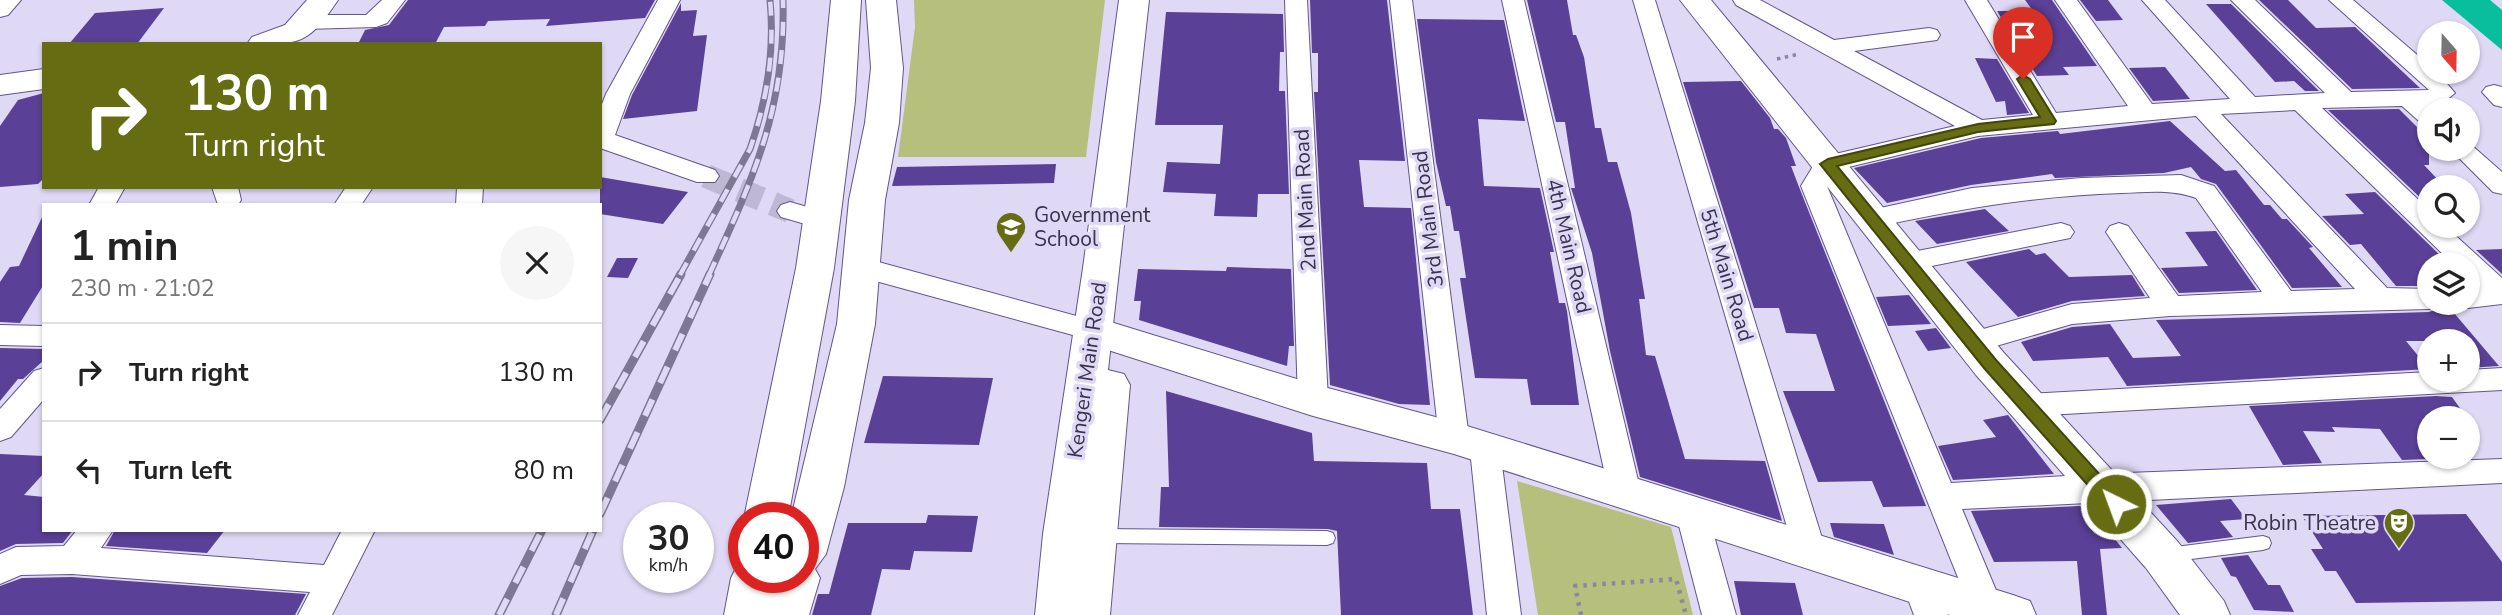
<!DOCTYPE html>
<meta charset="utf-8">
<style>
body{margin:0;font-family:"Nunito Sans",sans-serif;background:#f6f6f6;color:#222;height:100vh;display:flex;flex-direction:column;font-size:26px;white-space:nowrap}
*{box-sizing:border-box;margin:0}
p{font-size:23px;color:#767676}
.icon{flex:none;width:38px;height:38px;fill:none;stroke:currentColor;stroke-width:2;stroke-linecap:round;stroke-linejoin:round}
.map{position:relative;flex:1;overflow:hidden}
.drawer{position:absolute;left:42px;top:203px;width:560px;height:329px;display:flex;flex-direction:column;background:#fff;border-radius:0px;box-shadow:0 2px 5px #0004}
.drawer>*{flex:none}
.top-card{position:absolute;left:42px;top:42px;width:560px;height:147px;border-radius:0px;box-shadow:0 2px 5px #0004;background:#666c11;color:#fff;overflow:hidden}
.needle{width:46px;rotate:160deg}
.controls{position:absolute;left:2417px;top:21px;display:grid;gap:14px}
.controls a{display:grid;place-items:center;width:63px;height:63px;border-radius:50%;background:#fff;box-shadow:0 2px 5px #0004;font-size:35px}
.speed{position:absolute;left:623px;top:502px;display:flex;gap:14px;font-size:35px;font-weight:700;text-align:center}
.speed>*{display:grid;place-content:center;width:91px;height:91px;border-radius:50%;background:#fff;box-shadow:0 2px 5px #0004;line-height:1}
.speed small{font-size:18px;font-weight:400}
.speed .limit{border:10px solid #d22;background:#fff;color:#111}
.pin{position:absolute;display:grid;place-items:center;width:60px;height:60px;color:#fff;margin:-72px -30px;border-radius:50% 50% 50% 0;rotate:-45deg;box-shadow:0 0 7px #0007}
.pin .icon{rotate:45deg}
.me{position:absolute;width:77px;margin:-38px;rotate:318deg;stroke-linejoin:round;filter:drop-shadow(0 0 5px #0008)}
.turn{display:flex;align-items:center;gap:24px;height:147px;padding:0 28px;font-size:32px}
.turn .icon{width:91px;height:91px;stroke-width:2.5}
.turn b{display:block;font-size:49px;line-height:60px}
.round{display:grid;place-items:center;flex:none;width:74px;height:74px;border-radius:37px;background:#f6f6f6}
.overview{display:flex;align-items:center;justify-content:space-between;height:119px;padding:0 28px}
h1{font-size:42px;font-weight:700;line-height:52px}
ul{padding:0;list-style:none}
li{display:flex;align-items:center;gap:21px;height:98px;padding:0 28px;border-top:2px solid #e0e0e0}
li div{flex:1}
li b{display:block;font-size:26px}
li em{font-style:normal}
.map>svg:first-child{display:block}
</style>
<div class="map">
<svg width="2502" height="615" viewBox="0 0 2502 615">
<rect width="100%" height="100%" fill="#dfd9f5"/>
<g fill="#b7bf7d">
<path d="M914,0h191l-19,157h-188l17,-130z"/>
<path d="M1517,481l154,46 22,88h-155z"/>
</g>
<path fill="#09be9d" d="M2442,0h48l12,10v40z"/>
<g fill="#5a4096">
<path d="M408,0h247l-10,18 -99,8 4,-7 -62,2 -3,5 -41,1 -9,17h-77l7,-14 24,-5z"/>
<path d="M1310,0h77l18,161 -46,-1 5,47 47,1 19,197 -31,-1 -69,-19 -16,-293h4v-39h-6z"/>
<path d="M1527,0h40l6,35h3l8,22 11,71h6l7,34h9l14,51 14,86h-6l7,56 9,1 30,103 80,2 17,60 -142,-44 -30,-126 -18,-98 -21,-65h4l-10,-66h-9z"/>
<path d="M2025,0h27l45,66 -34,1 6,8 -32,1 -40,-65h36z"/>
<path d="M2080,0h28l15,20 -27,1z"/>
<path d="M2259,0h29l28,28 39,-1 65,61 -68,1z"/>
<path d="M681,3v8l16,-1 -4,26 14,-1 -10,76 -74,8 9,-24z"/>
<path d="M2206,4h25l88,87h-14l-11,-10 -19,1z"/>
<path d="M164,8l-27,36h-68l26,-31z"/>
<path d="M1166,12l117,2 1,38h-4l-1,39h6l4,103h-31l-1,23 -43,-1 2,-22 -53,-2 4,-30 53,2 3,-39h-68z"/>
<path d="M1417,19l87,1 21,101 -47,-2 6,67 56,2 14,64h-4l9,51h6l2,8 12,94h-48l-4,-26 -52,-1 -15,-100h6l-7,-47h-5l-4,-25h-4l-10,-44z"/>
<path d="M1975,58l22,1 32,54 -22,2 -2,-14 -9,1z"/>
<path d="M2165,67l25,32 -37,2 -24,-33z"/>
<path d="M1741,81l29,37 4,11h4l8,9 10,28h-5l8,21 127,319 -43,1 -11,-26 -54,1 -35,-91h52l-19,-57 -30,-1 -7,-25h-25l-71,-226z"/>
<path d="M44,93v85l-6,6 -38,3v-61l18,-26z"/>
<path d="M2399,109l22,22h8v34h-5l19,20h-14v21l-101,-96z"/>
<path d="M2170,121l55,50 11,-1 28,35h6l12,14h5l26,28 -4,1 33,39 -50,1 -76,-104 -15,-5 -10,-12 -27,6 -109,5 -3,-4 -81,11 -84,18 -33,-35 127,-30 77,-7 2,3z"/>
<path d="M1056,164l-2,19 -162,3 5,-19z"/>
<path d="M600,177l88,15 -25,32 -63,-10z"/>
<path d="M2375,192l70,68 -16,1v25h-33l-35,-42 -11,1 -28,-29 42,-2 -19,-20z"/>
<path d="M1985,209l24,22 -72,13 -22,-23z"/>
<path d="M44,213v71l-24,39 -20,-1v-40l10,-15 9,-1z"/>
<path d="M2216,231l41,59 -78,3 -18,-25 47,-2 -23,-34z"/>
<path d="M2029,249l7,6 9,-2 24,24 63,-2 13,21 -73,5 -54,16 -52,-55z"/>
<path d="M2502,249v25l-26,-24z"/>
<path d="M617,258h21l-10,20 -21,-1z"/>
<path d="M1227,267l64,2 3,77h-5l-2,20 -148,-46 2,-19h-7l4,-32 88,2z"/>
<path d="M1909,295l22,29 -43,2 -12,-29z"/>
<path d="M2441,307h8l50,59 -31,2v-27h-62l23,28 -302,17 -19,-29 -75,4 -12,-19 51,-15 38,-3 23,34 48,-2 -25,-36 273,-8z"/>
<path d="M1936,328l15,20 -23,3 -13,-20z"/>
<path d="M0,348l44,1v11l-21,19h-5l-18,22z"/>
<path d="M883,376l110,2 -14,67 -115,-2z"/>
<path d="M1166,391l146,42 2,28 113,2 4,46h29l13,106h-132l-4,-84 -9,-2 -169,-2 2,-40h8z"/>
<path d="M2436,396l16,1 15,21h-38v41l-27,1 -22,-31 -48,-2 3,5 -32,-1 19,32 -39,2 -34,-59z"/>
<path d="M2008,415l46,59 -101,6 -15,-34 58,-9 -13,-17z"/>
<path d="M0,454l44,2v17l-20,22 20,2v33h29l-10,13 -47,1 -16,7z"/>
<path d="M2231,499l15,20 -26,2 13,16 -45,6 -32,-38z"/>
<path d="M2079,506l11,2 32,40 -22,1 7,66h-25l-5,-54 -83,1 -23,-51z"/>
<path d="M2466,514l36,48v39l-146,2 -20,-32h-11l-14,-22h12l-21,-33z"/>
<path d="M928,515l50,1 -6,36 -58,-1 -4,19 -28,-1 -11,46h-59l6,-21h11l19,-71h78z"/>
<path d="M1830,523l54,1 10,31 -60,-18z"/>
<path d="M115,530h110l-18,23 -101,-7z"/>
<path d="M2248,555l20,30h12l14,27 -40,-2 -18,-33 -5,-1 -10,-18z"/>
<path d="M72,577l234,17 -11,21h-295v-29l22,-8z"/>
<path d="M1734,581l61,2 8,32h-62z"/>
</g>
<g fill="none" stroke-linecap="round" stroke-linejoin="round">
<path stroke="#beb8d4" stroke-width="24" stroke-dasharray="24 12" stroke-linecap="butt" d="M706,176l84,35"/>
<g stroke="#635490" stroke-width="2">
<g id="lane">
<path d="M1099,529l228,2 6,2 2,5 -2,5 -6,2 -228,-2 -6,-2 -2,-5 2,-5z"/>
<path d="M2263,536l6,2 2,5 -2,5 -6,2 -96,12 -6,-2 -2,-5 2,-5 6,-2z"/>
</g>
</g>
<g stroke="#635490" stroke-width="2">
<g id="street">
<path d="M0,0h21l-13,15 -8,2z"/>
<path d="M382,0h23l-18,23 -11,4 -71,2 -11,-7 11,-7h61z"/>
<path d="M658,0h22l-50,94 -15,41 100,35 4,6 -4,6h-18l-97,-34v-39l6,-15z"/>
<path d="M1285,0h22l21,400 -4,8 -11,3 -11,-3 -4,-8z"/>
<path d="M1390,0h22l57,438 -4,8 -11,4 -11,-4 -4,-8z"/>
<path d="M1502,0h22l117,493 -5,9 -11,4 -11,-4 -5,-9z"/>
<path d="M1633,0h22l171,551 -4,10 -12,4 -12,-4 -4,-10z"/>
<path d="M1733,0h27l74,40 95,-12 8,2 3,5 -3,5 -83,11 128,69 51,-5 -68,-115h22l69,113 72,-7 -73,-106h22l75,104 78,-5 -88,-99h23l90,97 70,-4 -94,-93h24l96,92 78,-2 -100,-90h24l76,65v7h8l18,21 -11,9 -14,3 6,5h-7v15l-9,-3 -18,-16 -80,2 107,102v16h16l57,52v26l-34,4 -10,-3 -1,-2h11v-15l9,-1 -9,-9v-14h-15l-158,-154 -74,4 166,174 42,1v14h12l-2,3 -10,3 -259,7 -98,8 -100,29 -10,-4 -4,-7 4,-7 110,-31 78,-6 -44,-66 4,-6 9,-3 9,3 50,70 84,-4 -66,-94c-24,-9 -49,-6 -74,-5 -89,3 -165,16 -251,35l-9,-3 -4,-6 4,-6 9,-3 101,-22 109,-10 100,-3 33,11 77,105 64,-2 -159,-173 -218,20 -142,34 -9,16 124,297 149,-9 402,-15v24l-540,26 41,98 -4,8h-26l-172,-429 17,-28 137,-32 -219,-121z"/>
<path d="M2494,85l8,2v20l-8,-2 -12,-13 4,-5z"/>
<path d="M2468,142l34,30v22l-9,-2 -43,-43h18z"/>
<path d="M99,187h26l-10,18h-26z"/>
<path d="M212,187h26l3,13 -3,5h-20z"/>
<path d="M346,187h27l-12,18h-27z"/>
<path d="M457,187h26l-1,18h-26z"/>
<path d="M790,202l38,11 4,6 -4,6 -9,3 -38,-11 -4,-6 4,-6z"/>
<path d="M2061,223l9,3 4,6 -4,6 -163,33 -10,-2 -4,-7 4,-7 10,-2z"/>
<path d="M860,257l231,63 10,3 4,7 -4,7 -10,3 -241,-66 -4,-7 4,-7z"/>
<path d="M0,325l44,1v20l-44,-1z"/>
<path d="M44,368v31l-33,38 -11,4v-32l34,-38z"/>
<path d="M2502,368v22l-476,26 -11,-3 -4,-8 4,-8 11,-3 403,-22v8h39v-10z"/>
<path d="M1485,437l11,3 4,9 21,166h-34l-17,-166 4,-9z"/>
<path d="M1692,501l11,4 5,9 28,101h-34l-26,-101 5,-9z"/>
<path d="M77,530h36l-12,18 223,17 18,-35h33l-43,85h-34l12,-23 -238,-18 -51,1 -21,9v-30l16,-7 48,-1z"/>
<path d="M1920,572l12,4 16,39h-34l-11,-29 5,-10z"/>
</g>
</g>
<g stroke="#635490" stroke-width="2">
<g id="secondary">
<path d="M307,0h31c-31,46 -38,44 -91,44l5,-7 33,-12z"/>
<path d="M831,0h30l-6,101 -21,167 -46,250h-44l52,-250 25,-167z"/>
<path d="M866,0h30l7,68 -4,55 -14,77 -10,124 -31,163 -18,67 -11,15 5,9 -11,37h-85l7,-37 7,-14 6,-2v16h59v-60h-12l46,-194 12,-124 16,-77 6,-55z"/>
<path d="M1680,0h31l293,353 174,189 46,59 6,14h-50l-34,-47 -170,-193z"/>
<path d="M44,69v20l-44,6v-20z"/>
<path d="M1091,316l222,68 141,38 559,173 17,6 6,14h-86l-496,-161 -141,-38 -236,-76 -6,-10 6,-10z"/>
</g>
</g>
<g stroke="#635490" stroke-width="2">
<path id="primary" d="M1119,0h30l-41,370 16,4 6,11 -20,230h-75l8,-81 40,-266z"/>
</g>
<path stroke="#8c86a2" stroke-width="3.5" stroke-dasharray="3.5 4.5" stroke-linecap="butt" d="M1777,59l22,-5"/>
<path stroke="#8c86a2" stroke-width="4.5" stroke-dasharray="3.5 6" stroke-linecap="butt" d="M1581,615l-6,-29 101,-7 10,36"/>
<use href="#lane" fill="#fff" fill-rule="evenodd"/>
<use href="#street" fill="#fff" fill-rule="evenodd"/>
<use href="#secondary" fill="#fff" fill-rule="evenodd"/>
<use href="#primary" fill="#fff" fill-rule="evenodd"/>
<g stroke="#7e7894" stroke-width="7">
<g id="rail-far1">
<path d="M680,275l70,-126c17,-49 25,-97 20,-149"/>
<path d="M709,275c44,-96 77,-167 74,-275"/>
</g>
</g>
<g stroke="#7e7894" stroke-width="9">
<g id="rail">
<path d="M600,420l81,-146"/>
<path d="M600,514l110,-240"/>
<path d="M499,615l43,-85"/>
<path d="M556,615l37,-85"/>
</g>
</g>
<use href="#rail-far1" stroke="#dfd9f5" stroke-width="4.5" stroke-dasharray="14" stroke-linecap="butt"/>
<use href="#rail" stroke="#dfd9f5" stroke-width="6" stroke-dasharray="18" stroke-linecap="butt"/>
</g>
<path fill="#666c11" stroke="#42460b" stroke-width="2" d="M2023,75l7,4 26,42 -2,3 -76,8 -141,34 159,194 126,139 3,5 -9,7 -7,-2 -125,-141 -164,-204 8,-5 150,-35 62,-7 -23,-38z"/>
<defs>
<g id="school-pin" transform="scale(1.575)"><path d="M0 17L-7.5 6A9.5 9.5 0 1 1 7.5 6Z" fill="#666c11" stroke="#dfd9f5"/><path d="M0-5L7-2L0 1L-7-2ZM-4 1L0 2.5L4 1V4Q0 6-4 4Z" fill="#fff"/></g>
<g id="theatre-pin" transform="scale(1.575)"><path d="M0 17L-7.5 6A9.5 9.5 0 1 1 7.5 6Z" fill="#666c11" stroke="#dfd9f5"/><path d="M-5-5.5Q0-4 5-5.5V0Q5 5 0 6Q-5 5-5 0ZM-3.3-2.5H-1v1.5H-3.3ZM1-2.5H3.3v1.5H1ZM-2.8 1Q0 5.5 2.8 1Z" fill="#fff"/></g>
</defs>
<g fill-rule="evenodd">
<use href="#school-pin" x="1011" y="227"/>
<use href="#theatre-pin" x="2399" y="523"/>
</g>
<g text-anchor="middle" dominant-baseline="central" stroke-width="7" stroke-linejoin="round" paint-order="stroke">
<g font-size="21" fill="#39334f" stroke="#dfd9f5">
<text transform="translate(1305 200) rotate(-93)">2nd Main Road</text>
<text transform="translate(1428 219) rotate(-97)">3rd Main Road</text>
<text transform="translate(1569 246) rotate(77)">4th Main Road</text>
<text transform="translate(1727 275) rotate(73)">5th Main Road</text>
<text transform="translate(1087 370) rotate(-82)">Kengeri Main Road</text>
</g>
<g font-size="21" fill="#39334f" stroke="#dfd9f5" text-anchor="start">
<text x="1034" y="215">Government<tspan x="1034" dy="24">School</tspan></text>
<text x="2376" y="523" text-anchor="end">Robin Theatre</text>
</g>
</g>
</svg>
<div class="controls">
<a><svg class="needle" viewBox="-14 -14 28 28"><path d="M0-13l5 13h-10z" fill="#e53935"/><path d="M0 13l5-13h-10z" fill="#767676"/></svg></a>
<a><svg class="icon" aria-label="sound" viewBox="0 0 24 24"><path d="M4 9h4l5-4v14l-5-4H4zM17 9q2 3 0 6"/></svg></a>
<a><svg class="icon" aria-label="search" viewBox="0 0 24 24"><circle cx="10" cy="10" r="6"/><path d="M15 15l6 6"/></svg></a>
<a><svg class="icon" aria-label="layers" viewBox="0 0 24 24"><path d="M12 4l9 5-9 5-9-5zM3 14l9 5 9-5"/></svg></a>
<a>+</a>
<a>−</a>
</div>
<div class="speed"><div>30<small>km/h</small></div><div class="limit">40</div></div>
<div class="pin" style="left:2023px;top:79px;background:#d93025"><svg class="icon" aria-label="arrive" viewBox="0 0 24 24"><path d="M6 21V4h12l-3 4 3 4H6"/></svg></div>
<svg class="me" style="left:2116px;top:504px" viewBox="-20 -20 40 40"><circle r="17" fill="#666c11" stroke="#fff" stroke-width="3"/><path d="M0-11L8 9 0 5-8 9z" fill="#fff"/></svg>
<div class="top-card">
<div class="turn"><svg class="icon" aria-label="right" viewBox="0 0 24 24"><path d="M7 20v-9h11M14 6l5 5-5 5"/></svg><div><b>130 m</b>Turn right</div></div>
</div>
<section class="drawer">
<div class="overview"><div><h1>1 min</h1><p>230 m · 21:02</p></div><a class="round"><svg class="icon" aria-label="close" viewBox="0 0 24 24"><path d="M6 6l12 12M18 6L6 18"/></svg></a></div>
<ul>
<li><svg class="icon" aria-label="right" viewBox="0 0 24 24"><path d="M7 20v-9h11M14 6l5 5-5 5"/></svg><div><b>Turn right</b></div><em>130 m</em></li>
<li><svg class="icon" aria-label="left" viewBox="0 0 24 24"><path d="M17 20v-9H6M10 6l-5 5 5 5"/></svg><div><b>Turn left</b></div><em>80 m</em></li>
</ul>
</section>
</div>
